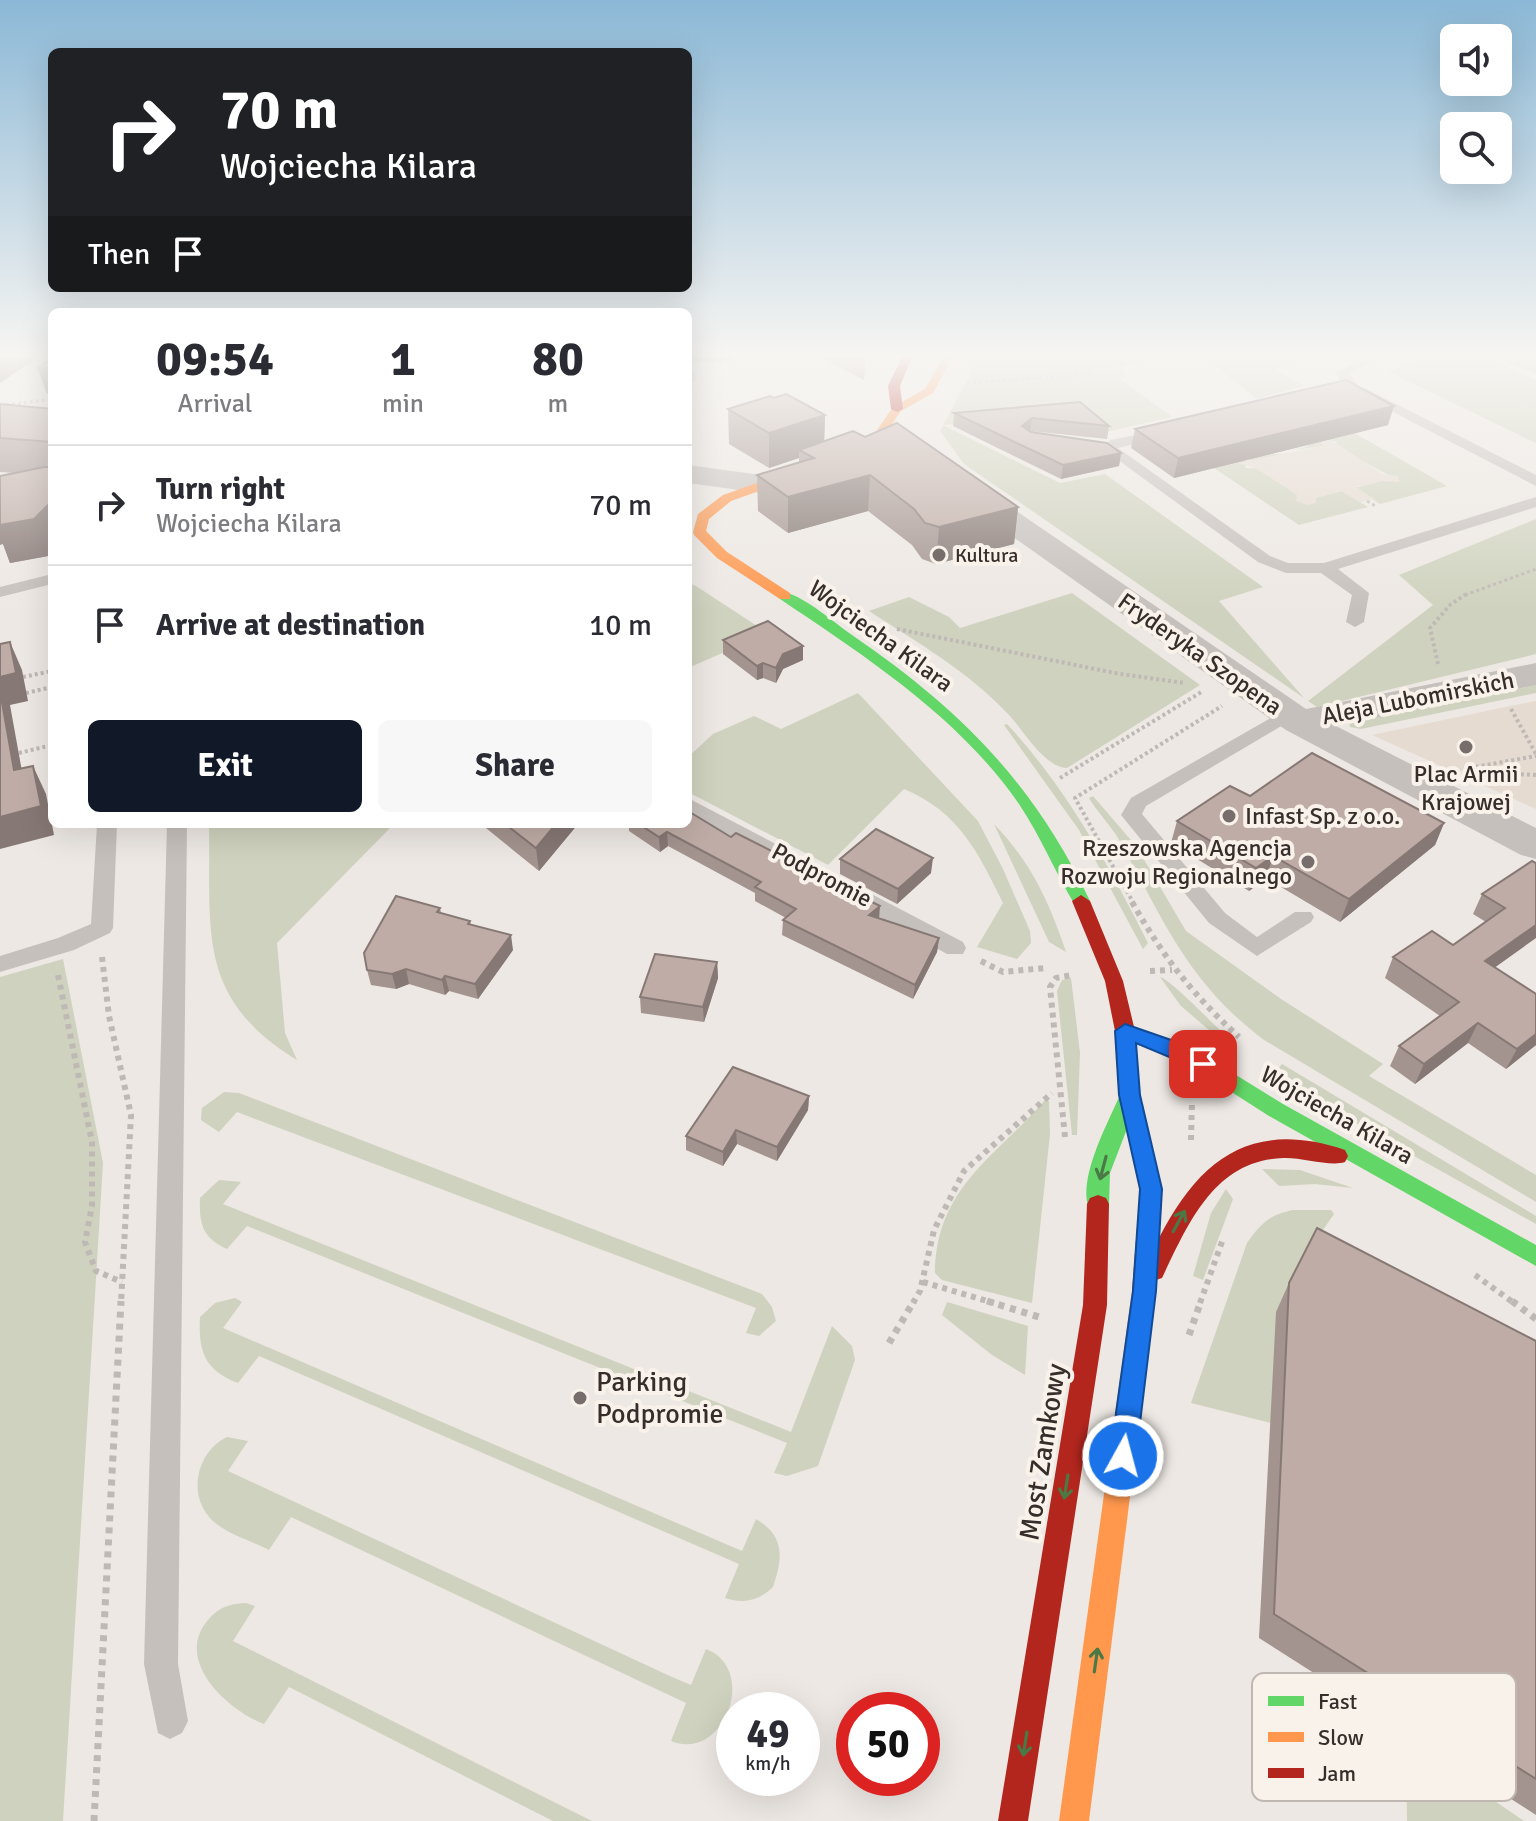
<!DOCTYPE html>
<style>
body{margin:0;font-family:Signika,sans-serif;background:#f7f7f7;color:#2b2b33;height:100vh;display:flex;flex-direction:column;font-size:30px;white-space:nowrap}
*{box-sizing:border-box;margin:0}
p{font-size:26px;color:#7c7c81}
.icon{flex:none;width:44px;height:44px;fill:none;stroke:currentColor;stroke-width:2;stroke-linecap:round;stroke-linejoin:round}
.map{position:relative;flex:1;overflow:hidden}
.drawer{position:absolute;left:48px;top:308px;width:644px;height:520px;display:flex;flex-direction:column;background:#fff;border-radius:12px;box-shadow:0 8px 32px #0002}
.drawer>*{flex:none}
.banner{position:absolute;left:48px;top:48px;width:644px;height:244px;border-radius:12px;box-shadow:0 8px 32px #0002;background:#202124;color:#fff;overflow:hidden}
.fabs{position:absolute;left:1440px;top:24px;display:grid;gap:16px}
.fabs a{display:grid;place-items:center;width:72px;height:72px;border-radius:12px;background:#fff;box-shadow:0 8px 32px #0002;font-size:40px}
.speed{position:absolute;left:716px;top:1692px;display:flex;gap:16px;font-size:40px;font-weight:700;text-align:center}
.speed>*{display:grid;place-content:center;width:104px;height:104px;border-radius:50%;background:#fff;box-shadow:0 8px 32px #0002;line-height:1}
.speed small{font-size:20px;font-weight:400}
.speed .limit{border:12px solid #d22;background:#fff;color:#111}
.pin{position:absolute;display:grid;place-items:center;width:68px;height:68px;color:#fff;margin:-34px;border-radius:16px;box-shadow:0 4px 12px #0006}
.me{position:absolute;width:88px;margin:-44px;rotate:7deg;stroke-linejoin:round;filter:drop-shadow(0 0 6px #0008)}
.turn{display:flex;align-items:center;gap:28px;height:168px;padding:0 40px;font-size:36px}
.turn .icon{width:104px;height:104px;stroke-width:2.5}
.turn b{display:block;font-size:56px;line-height:68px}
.then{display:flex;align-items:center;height:76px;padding:0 40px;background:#0003;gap:16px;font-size:30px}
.eta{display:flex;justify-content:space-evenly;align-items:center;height:136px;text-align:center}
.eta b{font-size:48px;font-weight:700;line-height:56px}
.action{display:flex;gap:16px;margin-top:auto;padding:16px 40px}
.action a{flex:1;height:92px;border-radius:12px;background:#111827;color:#fff;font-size:32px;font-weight:700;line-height:92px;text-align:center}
.action a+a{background:#f7f7f7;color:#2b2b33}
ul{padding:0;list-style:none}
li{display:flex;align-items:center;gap:24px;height:120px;padding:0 40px;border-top:2px solid #e1e1e2}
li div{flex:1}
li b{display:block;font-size:30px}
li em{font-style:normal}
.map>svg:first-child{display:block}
</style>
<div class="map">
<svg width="1536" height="1821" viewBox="0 0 1536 1821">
<rect width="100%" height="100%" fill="#ede8e3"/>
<g fill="#cfd2be">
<path d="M979,357h130l13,7 3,13 -5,2 52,38 -66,15 -25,-22 -138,15 117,58 45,-9 158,113 -44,14 85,97 -340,-234 -24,-33z"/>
<path d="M1204,357h100l-30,12 30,17 -47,13z"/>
<path d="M1417,357h69l50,23v63l-149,-72 35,-9z"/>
<path d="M1337,423l110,63 -67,18 -25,-16 26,-7h19l-62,-33 -2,-7 -11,-1 -2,6 -29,4 12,-3z"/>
<path d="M1281,454l3,1 -27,7 -10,-3 -2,9h11l42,27 -2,6 20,2 -2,-5 28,-7 26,16 -69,18 -103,-69z"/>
<path d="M1536,519v135l-219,53 -9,-6 125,-96 -34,-30z"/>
<path d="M688,583l8,3 72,47 -80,35z"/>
<path d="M1072,593l128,92 -133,83c-23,-1 -43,-37 -58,-53 -41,-44 -91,-72 -140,-104l40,-14 40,20 11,11z"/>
<path d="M1536,685v8l-175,36 -11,-2 -1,-4z"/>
<path d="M858,693l120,128 25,48 27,62 1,12 -14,16 -40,-12 26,-44c-25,-51 -44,-91 -99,-114l-76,76 -140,-73v-35l25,-23 41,-18 27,13z"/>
<path d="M1007,724c60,65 101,140 141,219l-5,6 -64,-119 -75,-105z"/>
<path d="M1093,796l43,50 50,85 95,68 102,65 -14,12 167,99v27l-272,-162c-78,-59 -100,-120 -146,-202 -9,-15 -21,-26 -29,-40z"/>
<path d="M209,824h185l-117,119 8,90 12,27c-102,-62 -86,-130 -88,-236z"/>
<path d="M994,824c38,40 54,76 72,128l-17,-10z"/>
<path d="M63,959l40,204 -40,658h-63v-844z"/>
<path d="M1160,977c12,3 60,55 75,67l-5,4 -49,-42z"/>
<path d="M1071,978l9,75 -3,82h-5l-15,-144 5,-11z"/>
<path d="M1282,1064l254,152v8l-265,-148z"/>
<path d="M224,1092l15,1 523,201 10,13 4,14 -17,15 -13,-3 10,-25 -519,-196 -18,20 -18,-12 1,-12z"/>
<path d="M1045,1100l4,1 1,33 -18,169 -90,-23 -7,-7c1,-86 61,-116 110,-173z"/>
<path d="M1262,1169l38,1 53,18 -38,-4 -36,2z"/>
<path d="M219,1180l22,2 -18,22 568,228 41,-106 20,20 3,14 -37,106 -31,10 -13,-3 13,-30 -540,-217 -20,23c-25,-11 -28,-26 -27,-51z"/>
<path d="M1226,1189l7,10 -30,81 -10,-4 18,-63z"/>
<path d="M1293,1210h38l3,4 -30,43 -33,166 -80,-20 56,-160c14,-20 22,-28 46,-33z"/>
<path d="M235,1298l7,4 -19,26 519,223 14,-32c29,17 27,39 17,68 -15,14 -29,17 -48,11l14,-34 -480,-208 -21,27c-33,-13 -40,-31 -38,-66l15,-14z"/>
<path d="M947,1302l81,24 -3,49 -33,-20 -50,-40z"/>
<path d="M227,1437l21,4 -20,30 444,206 19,8 15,-36c53,20 18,114 -35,92l15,-38 -395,-186 -22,33c-17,-9 -42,-16 -56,-29 -27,-25 -16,-70 14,-84z"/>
<path d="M246,1603l9,3 -22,35 359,180h-39l-264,-134 -25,37c-36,-14 -91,-63 -56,-104 11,-13 21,-16 38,-17z"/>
<path d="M1406,1740l118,81h-117z"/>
</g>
<g fill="#e6dbd1">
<path d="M1331,440l51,34 16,2 1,6 -18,-1 -25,6 18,12 -14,3 -18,-11 -26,7v5l-9,2 -11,-4 1,-6 -41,-27 -18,-5 84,-17 -1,-4z"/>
<path d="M1536,701v108l-164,-74 138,-29z"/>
</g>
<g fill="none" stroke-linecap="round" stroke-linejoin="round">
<g stroke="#bfb9b5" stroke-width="3" stroke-dasharray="3 3" stroke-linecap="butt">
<path d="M1017,357l10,4 12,-4"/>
<path d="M967,383l126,-9"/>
<path d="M6,405l46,-6"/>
<path d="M1367,501l10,6"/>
<path d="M1465,595l71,-26"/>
</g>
<g stroke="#bfb9b5" stroke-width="4" stroke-dasharray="3 3" stroke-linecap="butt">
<path d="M897,629l223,45 65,9"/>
<path d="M1438,664l-8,-36 20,-23 18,-12"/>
<path d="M23,677l29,-6"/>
<path d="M26,693l26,-6"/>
<path d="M1511,709l25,45"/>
<path d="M19,753l33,-8"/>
<path d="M1464,769l72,-13"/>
<path d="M1473,772l63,3"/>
<path d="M1060,778l143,-87"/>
<path d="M1134,904l-59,-106 147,-92"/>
</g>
<g stroke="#bfb9b5" stroke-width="6" stroke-dasharray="5 5" stroke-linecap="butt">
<path d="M1132,902c32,56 60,92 107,135"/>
<path d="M102,957l7,59 22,99 -10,188"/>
<path d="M981,961l22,11 42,-4"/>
<path d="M1150,971l22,-1"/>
<path d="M58,975l34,167v64l-7,36 11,29 26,11"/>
<path d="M1065,1137l-15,-150 6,-9 16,-3"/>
<path d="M1191,1140l1,-38"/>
<path d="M1475,1275l39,28"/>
<path d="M923,1282l71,21"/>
<path d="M913,1303l7,-12 14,-61 30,-59 88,-78"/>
<path d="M1200,1303l23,-64"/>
</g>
<g stroke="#bfb9b5" stroke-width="7" stroke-dasharray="6 6" stroke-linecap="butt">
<path d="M987,1301l52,16"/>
<path d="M1512,1301l24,18"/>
<path d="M1189,1335l12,-34"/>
<path d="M889,1343l25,-42"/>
<path d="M94,1821l27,-520"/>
</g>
<g fill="#c6c0bc" fill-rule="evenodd">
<path d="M1102,357h56l-36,10z"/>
<path d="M1363,357h17l-30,17 7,10 -12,3 -10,-14z"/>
<path d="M688,368l7,4v9l-7,4z"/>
<path d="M1367,389l169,86v11l-174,-90v-6z"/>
<path d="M1161,430l7,4 -2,3 -48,11 152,108 18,7h36l212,-66v10l-198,62 31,24 -5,29 -9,5 -9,-5 6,-27 -31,-22h-35l-28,-11 -155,-113 7,-9z"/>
<path d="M52,574v10l-52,13v-10z"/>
<path d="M1288,708l9,6 -2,4 -149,88 -4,8 83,99 32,24 38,-25h16l3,5 -3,5 -54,34 -48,-33 -88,-108 10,-17z"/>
<path d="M688,798l275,144 3,6 -3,6h-16l-259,-142z"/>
<path d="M97,824h20l-4,104 -3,5 -36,17 -74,22v-16l58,-18 33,-14z"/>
<path d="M167,824h20l-9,840 10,57 -6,12 -12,6 -12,-6 -14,-69z"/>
</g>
<g fill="#c6c0bc" fill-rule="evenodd">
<path d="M1503,357h33v17l-29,-11z"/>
<path d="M688,465l73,10 11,3 4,6 -4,6 -11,3 -73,-10z"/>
<path d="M969,483l11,3 326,223 230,-46v22l-200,41 200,102v31l-15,-4 -235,-125 -328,-232 -4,-6 4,-6z"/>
</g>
<g fill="#63d668" fill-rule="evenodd">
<path d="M785,592c23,7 47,29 67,43 108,74 181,147 238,266l-3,4h-12c-20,-33 -34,-68 -56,-101 -60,-87 -153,-147 -239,-205v-6z"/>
<path d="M1125,1024l69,25 89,55 253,141v21l-267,-150 -89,-57 -62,-23 -3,-5 3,-5z"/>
<path d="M1130,1087l7,2 3,6 -30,78 -1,31 -3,6 -8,3 -8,-3c-14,-29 18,-87 30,-115l3,-6z"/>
</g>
<g fill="#ff974d" fill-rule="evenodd">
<path d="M943,357h10l-20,36 -32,18 -20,29 -40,22 -110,39 -22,18 -3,12 21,21 63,41v6h-10l-63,-41 -23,-23 -1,-3 5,-18 25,-19 110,-39 40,-20 20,-29 32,-18z"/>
<path d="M1144,1281l8,3 4,7 -67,530h-30l73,-530 4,-7z"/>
</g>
<g fill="#b3261e" fill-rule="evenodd">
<path d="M902,357h10l-12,29 3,23 -6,3 -6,-3 -3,-23z"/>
<path d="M1081,895l9,6 33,80 12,50 5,64 22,94 -3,49c41,-80 93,-119 186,-88l3,6 -3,6c-15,5 -44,-5 -62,-4 -69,2 -95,66 -121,120l-6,2 -4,18 -8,3 -8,-3 -4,-7 8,-102 -20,-94 -5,-64 -10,-50 -33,-80z"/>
<path d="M1098,1195l8,3 3,6 -2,101 -79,516h-30l85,-516 4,-101 3,-6z"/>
</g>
</g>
<g fill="#a4948f">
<path d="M688,357h47l-3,4 -44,2z"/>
<path d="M820,357h46l-2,23z"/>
<path d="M774,398l51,17 -1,26 41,-4 153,70 -4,37 -78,20 -14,-5 -10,-14 -44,-34 -80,22 -30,-22 -1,-36 42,-12v-5l-30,10 -40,-24 -1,-35z"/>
<path d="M1080,402l29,24 -2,13 -77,-8 91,22 -2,13 -58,13 -108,-53 1,-13z"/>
<path d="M0,404l52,5v142l-4,5 -38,7 -7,-19 12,-71 -15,-1z"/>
<path d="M1388,425l-214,53 -43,-30 4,-19z"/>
<path d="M723,640l80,20 -20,9 -7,14 -13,-5 -6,2 -34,-26z"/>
<path d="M1250,796l194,27 -9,22 -95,77 -74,-44 -17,13 -78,-48 6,-22z"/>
<path d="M481,824h97l-39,47z"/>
<path d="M629,824h59l43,13 148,82 60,19 -2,14 -24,47 -131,-64 1,-15 3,-2 -31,-17v-8l-87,-47 -8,6 -31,-21z"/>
<path d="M840,859l91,14 -34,31 -57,-30z"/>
<path d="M1532,861l-37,106 41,78 -30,24 -38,-26 -53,41 -25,-18 9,-20 41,-30 -55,-38 8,-21 60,-12 33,-23 -13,-8 9,-20z"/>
<path d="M440,908l1,5 29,8 1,4 42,25 -35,49 -29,-8 -4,4 -36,-11 -13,5 -25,-4 -4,-15z"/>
<path d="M717,962l1,16 -14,44 -63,-9 -1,-16z"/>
<path d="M809,1096l-1,14 -31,51 -40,-17 -14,22 -37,-16v-14z"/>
<path d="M1289,1283l247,58v474l-277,-177 17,-326z"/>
</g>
<g fill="#867874">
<path d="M0,357h38l-38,26z"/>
<path d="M52,367v26l-5,1 -9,-25z"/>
<path d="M1394,406l-6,19 -214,53 4,-20z"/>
<path d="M825,415l-1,35h-25v8l-30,10v-35z"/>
<path d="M1032,418l-2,13 -8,-5z"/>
<path d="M1121,453l-2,13 -58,13 2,-14z"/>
<path d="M870,475l-2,36 -80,22v-36z"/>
<path d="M52,501v50l-4,5 -38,7 -7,-19 -3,1v-23z"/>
<path d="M1018,507l-4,37 -78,20 3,-37z"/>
<path d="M10,642l12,28 6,31 -18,4 17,94 -13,-29 -14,-79v-14z"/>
<path d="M803,646v14l-20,9 -7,14v-15l7,-14z"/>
<path d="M763,663v15l-6,2v-14z"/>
<path d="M33,766l13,28 8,41 -54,14v-32z"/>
<path d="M1444,823l-9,22 -95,77 9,-23z"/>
<path d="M556,824h22l-39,47 -3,-23z"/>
<path d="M667,832l1,14 -8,6 -1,-15z"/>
<path d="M1273,856l-7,22 -17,13 7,-23z"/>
<path d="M933,858l-2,15 -34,31 1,-15z"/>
<path d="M880,906l-1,14 -10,-5z"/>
<path d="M1536,925v13l-60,43 9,-20z"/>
<path d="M511,935l2,15 -35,49 -3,-15z"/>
<path d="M939,938l-2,14 -24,47 2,-14z"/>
<path d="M717,962l1,16 -14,44 -1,-15z"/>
<path d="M406,969l3,15 -13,5 -4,-15z"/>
<path d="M445,976l4,15 -4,4 -3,-15z"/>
<path d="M1478,1023l-10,20 -53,41 9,-20z"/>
<path d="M1536,1034v11l-30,24 11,-20z"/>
<path d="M809,1096l-1,14 -31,51v-14z"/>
<path d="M736,1130l1,14 -14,22v-14z"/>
</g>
<g fill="#bfaca6" stroke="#867874" stroke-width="2">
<path d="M51,357h1v10l-14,2z"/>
<path d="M1346,380l48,26 -216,52 -43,-29z"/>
<path d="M786,394l39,21 -56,18 -41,-24 42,-13 4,2z"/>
<path d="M1080,402l29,24 -77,-8 -10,8 9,6 76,11 14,10 -58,12 -109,-52z"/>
<path d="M0,404l52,5v33l-52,-4z"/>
<path d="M897,423l121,84 -79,20 -14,-4 -11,-14 -44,-34 -82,22 -31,-22 57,-17 -15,-8 54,-19 12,6z"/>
<path d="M44,467h8v34l-18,18 -34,6v-49z"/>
<path d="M768,621l35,25 -20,8 -7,14 -13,-5 -6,3 -34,-26z"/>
<path d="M10,642l6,31 -16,4v-33z"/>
<path d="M0,691l14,79 19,-4 8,40 -41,11z"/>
<path d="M1312,753l132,70 -95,76 -76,-43 -17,12 -79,-47 53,-35 20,10z"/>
<path d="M688,811l43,26 5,-4 144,73 -11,9 70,23 -24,47 -132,-65 13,-11 -41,-22 6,-5 -94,-50 -8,5 -20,-13h49z"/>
<path d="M505,824h51l-20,24z"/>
<path d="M876,829l57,29 -35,31 -58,-30z"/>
<path d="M1532,861l4,2v62l-51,36 51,33v40l-19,15 -39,-26 -54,41 -25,-18 60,-44 -66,-45 39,-26 21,14 52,-37 -23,-14z"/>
<path d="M396,896l44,12 -3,4 33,9 -2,3 43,11 -36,49 -30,-8 -3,4 -36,-11 -14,5 -25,-4 -3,-17z"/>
<path d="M655,954l62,8 -14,45 -63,-10z"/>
<path d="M733,1067l76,29 -32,51 -41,-17 -13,22 -37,-16z"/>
<path d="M1317,1228l219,113v438l-262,-165 15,-331z"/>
</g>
<defs><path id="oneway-shaft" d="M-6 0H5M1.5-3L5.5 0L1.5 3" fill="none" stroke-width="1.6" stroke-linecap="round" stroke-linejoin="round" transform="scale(2)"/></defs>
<g stroke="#4b7946">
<use href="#oneway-shaft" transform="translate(1103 1168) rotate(105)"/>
<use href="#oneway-shaft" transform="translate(1179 1221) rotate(-61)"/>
<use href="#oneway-shaft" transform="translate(1066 1487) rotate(99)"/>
<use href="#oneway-shaft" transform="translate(1096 1660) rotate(-82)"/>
<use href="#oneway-shaft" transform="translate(1025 1744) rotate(99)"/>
</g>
<linearGradient id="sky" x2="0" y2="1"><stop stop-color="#8bb8d6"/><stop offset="0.58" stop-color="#f7f5f2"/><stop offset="1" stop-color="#f7f5f2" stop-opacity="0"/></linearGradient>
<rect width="1536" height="612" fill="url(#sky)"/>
<path fill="#1a73e8" stroke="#114b97" stroke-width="2" d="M1125,1024l69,24 19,16 -10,7 -67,-28 4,52 22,94 -6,102 -20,165 -4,8 -9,4 -9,-4 -4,-8 23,-165 7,-102 -21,-94 -4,-64z"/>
<g fill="#776e6b" stroke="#f9f2eb" stroke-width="3">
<circle cx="939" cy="555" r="8"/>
<circle cx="1466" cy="747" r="8"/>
<circle cx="1229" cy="816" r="8"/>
<circle cx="1308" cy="862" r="8"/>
<circle cx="580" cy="1398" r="8"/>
</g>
<g text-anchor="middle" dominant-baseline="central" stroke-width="8" stroke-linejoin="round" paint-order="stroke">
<g font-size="20" fill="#372d2a" stroke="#f9f2eb" text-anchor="start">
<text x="955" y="555">Kultura</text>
</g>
<g font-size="24" fill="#372d2a" stroke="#f9f2eb">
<text transform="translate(881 636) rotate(36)">Wojciecha Kilara</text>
<text transform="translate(1200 654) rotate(35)">Fryderyka Szopena</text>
<text transform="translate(1418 698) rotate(-11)">Aleja Lubomirskich</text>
<text transform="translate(822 875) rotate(28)">Podpromie</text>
<text transform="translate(1337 1115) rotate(30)">Wojciecha Kilara</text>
</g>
<g font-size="24" fill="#372d2a" stroke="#f9f2eb">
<text x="1466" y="774">Plac Armii<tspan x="1466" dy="28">Krajowej</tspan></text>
<text x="1245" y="816" text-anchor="start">Infast Sp. z o.o.</text>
<text x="1292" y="848" text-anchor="end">Rzeszowska Agencja<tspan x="1292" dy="28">Rozwoju Regionalnego</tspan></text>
</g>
<g font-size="28" fill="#372d2a" stroke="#f9f2eb" text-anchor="start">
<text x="596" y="1382">Parking<tspan x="596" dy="32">Podpromie</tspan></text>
</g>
<g font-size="28" fill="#372d2a" stroke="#f9f2eb">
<text transform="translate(1043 1452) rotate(-81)">Most Zamkowy</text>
</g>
</g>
<rect x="1252" y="1673" width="264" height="128" rx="12" fill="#f9f2eb" stroke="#bfb7b1" stroke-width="2"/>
<rect x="1268" y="1696" width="36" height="10" fill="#63d668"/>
<rect x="1268" y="1732" width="36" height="10" fill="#ff974d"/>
<rect x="1268" y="1768" width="36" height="10" fill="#b3261e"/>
<g font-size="22" fill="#372d2a">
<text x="1318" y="1709">Fast</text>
<text x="1318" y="1745">Slow</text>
<text x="1318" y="1781">Jam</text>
</g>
</svg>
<div class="fabs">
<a><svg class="icon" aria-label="sound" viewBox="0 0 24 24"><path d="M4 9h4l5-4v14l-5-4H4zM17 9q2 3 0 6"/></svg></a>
<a><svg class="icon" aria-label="search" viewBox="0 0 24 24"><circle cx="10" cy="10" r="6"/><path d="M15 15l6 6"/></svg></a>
</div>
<div class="speed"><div>49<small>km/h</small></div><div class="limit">50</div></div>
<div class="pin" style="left:1203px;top:1064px;background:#d93025"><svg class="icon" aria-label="arrive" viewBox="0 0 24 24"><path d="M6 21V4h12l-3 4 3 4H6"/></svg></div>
<svg class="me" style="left:1123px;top:1456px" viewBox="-20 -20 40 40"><circle r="17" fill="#1a73e8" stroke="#fff" stroke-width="3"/><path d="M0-11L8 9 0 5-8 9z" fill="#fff"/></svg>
<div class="banner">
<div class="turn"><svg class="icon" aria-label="right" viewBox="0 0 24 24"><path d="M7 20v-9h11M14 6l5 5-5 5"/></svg><div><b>70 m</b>Wojciecha Kilara</div></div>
<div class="then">Then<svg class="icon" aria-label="arrive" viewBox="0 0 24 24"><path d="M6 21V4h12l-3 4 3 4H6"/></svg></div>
</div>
<section class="drawer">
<div class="eta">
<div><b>09:54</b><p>Arrival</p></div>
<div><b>1</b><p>min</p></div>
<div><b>80</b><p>m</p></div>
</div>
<ul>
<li><svg class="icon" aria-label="right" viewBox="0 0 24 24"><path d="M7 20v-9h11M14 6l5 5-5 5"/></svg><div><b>Turn right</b><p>Wojciecha Kilara</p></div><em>70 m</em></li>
<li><svg class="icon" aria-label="arrive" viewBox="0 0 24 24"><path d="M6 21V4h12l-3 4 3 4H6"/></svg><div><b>Arrive at destination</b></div><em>10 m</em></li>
</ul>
<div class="action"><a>Exit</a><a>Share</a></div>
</section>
</div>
